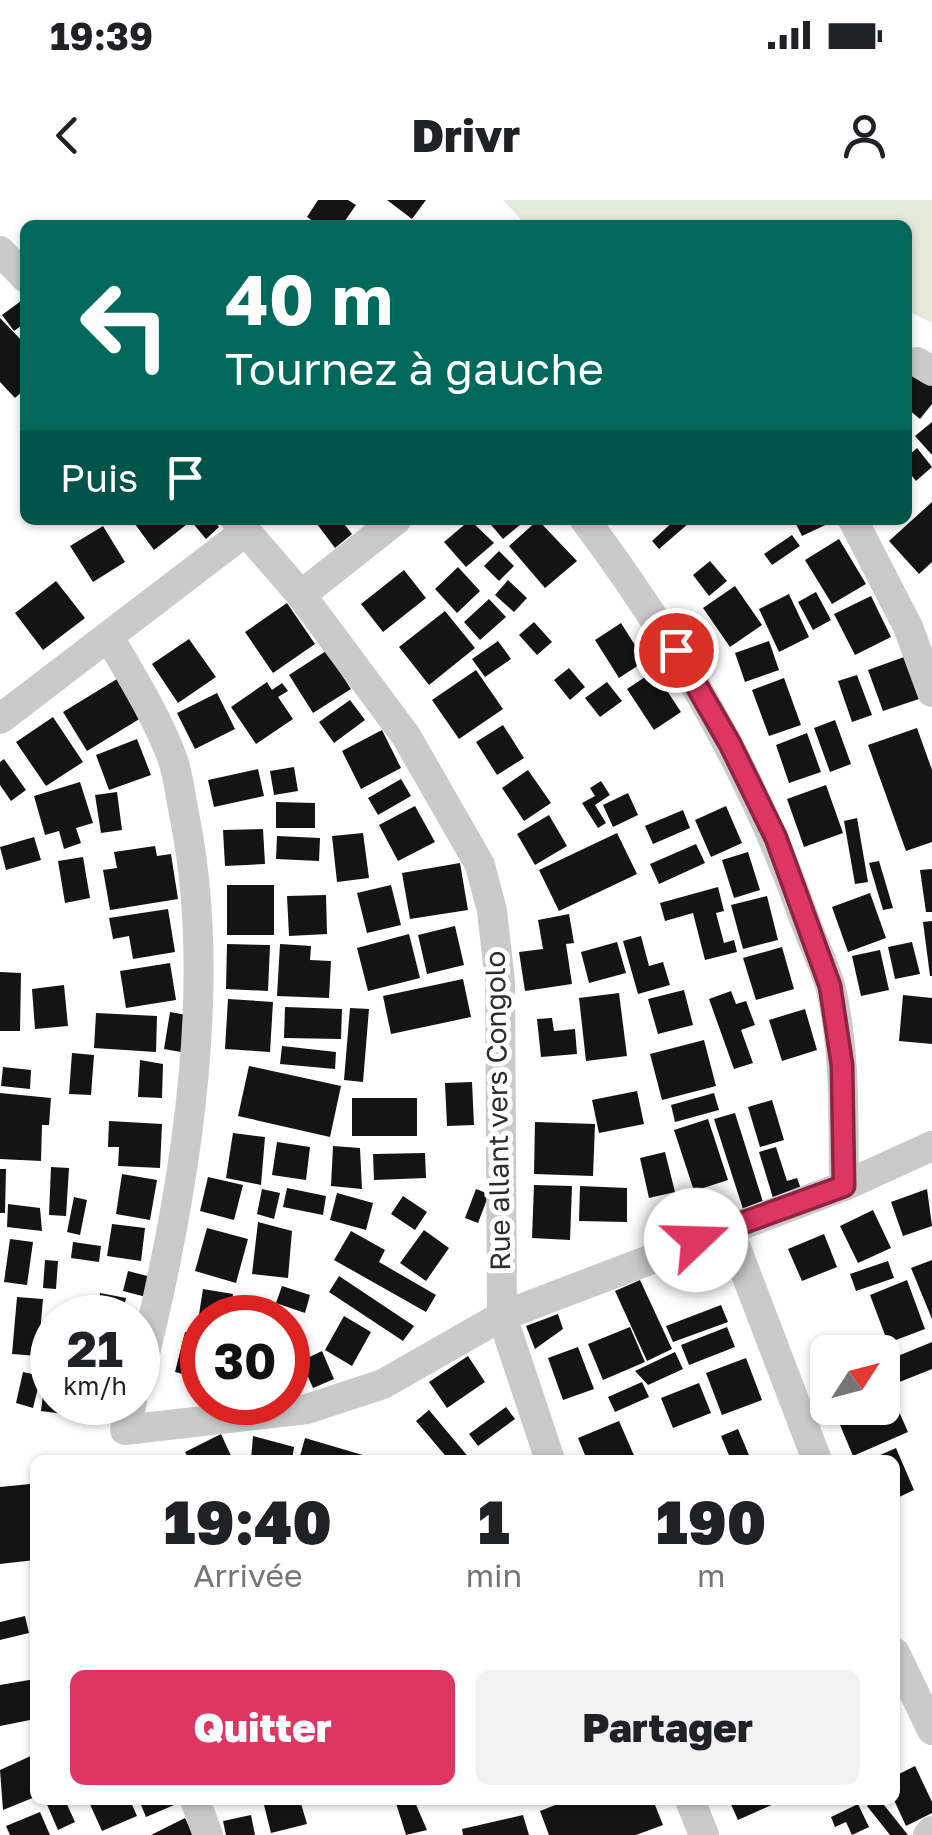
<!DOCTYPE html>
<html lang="fr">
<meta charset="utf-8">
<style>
body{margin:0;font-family:"Golos Text",sans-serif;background:#f2f2f2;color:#202124;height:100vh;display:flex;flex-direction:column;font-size:38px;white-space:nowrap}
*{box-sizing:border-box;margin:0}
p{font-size:32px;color:#757577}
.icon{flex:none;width:55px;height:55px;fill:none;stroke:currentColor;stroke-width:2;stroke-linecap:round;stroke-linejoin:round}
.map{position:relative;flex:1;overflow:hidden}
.sheet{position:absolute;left:30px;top:1255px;width:870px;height:350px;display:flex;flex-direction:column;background:#fff;border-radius:15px;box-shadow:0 2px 8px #0004}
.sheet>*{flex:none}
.banner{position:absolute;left:20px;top:20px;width:892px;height:305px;border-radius:15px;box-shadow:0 2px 8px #0004;background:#00695c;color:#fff;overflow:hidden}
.needle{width:65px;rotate:54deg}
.tools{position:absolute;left:810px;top:1135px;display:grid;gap:20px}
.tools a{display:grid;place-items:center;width:90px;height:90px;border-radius:15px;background:#fff;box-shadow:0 2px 8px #0004;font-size:50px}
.speed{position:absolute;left:30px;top:1095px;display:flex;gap:20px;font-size:50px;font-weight:700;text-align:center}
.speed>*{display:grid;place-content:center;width:130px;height:130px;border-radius:50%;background:#fff;box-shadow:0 2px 8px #0004;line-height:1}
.speed small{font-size:25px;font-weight:400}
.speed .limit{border:15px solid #d22;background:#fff;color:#111}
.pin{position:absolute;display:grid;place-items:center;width:85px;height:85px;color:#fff;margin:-42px;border:5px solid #fff;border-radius:50%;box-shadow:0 2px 10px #0007}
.me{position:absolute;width:110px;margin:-55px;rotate:69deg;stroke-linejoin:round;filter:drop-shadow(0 0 8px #0008)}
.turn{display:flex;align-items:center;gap:35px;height:210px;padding:0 40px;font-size:45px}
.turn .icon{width:130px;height:130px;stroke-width:2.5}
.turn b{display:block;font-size:70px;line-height:85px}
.then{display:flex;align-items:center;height:95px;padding:0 40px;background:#0003;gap:20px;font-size:38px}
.eta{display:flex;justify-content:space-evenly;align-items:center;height:170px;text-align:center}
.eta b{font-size:60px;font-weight:800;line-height:70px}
.cta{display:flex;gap:20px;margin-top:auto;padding:20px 40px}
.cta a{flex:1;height:115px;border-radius:15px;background:#dd3662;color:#fff;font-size:40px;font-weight:800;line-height:115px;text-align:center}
.cta a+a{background:#f2f2f2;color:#202124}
.status{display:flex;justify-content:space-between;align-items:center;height:70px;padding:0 50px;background:#fff;direction:ltr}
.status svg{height:28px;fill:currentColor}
header{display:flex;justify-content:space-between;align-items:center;height:130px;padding:0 40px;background:#fff;font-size:45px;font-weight:800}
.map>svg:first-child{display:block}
</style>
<div class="status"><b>19:39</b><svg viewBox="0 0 49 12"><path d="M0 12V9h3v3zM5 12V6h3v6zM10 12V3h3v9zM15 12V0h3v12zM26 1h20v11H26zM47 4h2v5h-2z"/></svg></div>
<header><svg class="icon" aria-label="back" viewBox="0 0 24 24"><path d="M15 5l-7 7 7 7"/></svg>Drivr<svg class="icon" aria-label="person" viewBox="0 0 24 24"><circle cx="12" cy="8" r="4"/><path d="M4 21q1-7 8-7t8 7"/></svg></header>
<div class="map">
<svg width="932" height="1635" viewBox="0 0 932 1635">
<rect width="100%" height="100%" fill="#fff"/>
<path fill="#e6eadb" d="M503,0h429v123l-24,-12v-86h-382z"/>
<g fill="#141414">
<path d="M318,0h30l8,5 -14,20h-23l-12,-8z"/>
<path d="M387,0h39l-14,19z"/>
<path d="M25,98v25l-11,8 -12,-16z"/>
<path d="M0,118l25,26v45l-10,9 -15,-16z"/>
<path d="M908,161l24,20v23l-12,15 -12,-10z"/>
<path d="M932,222v33l-17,-19z"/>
<path d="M917,248l15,19 -16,14 -8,-10v-15z"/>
<path d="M932,302v60l-13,12 -30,-33z"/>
<path d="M132,320h81l6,7 -13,12 -15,-18 -37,29z"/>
<path d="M314,320h27l11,14 -17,14z"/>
<path d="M470,320l24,23 -28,24 -22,-25z"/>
<path d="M487,320h39l-23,19z"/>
<path d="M538,320l39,41 -32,27 -36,-42z"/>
<path d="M675,320l14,3 -30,26 -7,-8z"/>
<path d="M794,320h42l-34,16z"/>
<path d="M103,326l22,36 -32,20 -23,-36z"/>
<path d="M792,335l8,11 -28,19 -8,-11z"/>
<path d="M839,339l27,45 -34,20 -27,-44z"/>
<path d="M499,351l15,15 -15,15 -15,-15z"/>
<path d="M710,361l17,20 -18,15 -16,-21z"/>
<path d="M458,367l22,24 -23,22 -22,-24z"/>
<path d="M404,370l22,28 -43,34 -22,-28z"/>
<path d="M508,380l19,18 -13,14 -19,-17z"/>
<path d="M56,381l29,37 -42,32 -28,-37z"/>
<path d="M735,386l27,39 -32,22 -27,-39z"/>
<path d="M816,392l15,28 -18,10 -15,-28z"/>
<path d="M789,394l20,43 -30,15 -20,-43z"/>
<path d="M871,396l20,41 -36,18 -21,-41z"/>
<path d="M489,399l17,18 -26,23 -16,-18z"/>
<path d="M287,403l28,41 -42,29 -28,-41z"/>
<path d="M445,411l30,37 -46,37 -30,-38z"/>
<path d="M534,422l18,20 -15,13 -18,-20z"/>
<path d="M621,423l24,38 -26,17 -24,-38z"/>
<path d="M189,439l27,38 -38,26 -26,-39z"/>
<path d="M498,441l13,18 -26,18 -13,-18z"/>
<path d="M769,441l10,29 -34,12 -10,-29z"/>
<path d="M326,451l25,38 -38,24 -24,-38z"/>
<path d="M904,457l15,42 -36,12 -15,-41z"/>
<path d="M569,468l16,19 -15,13 -16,-20z"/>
<path d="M476,470l27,39 -44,30 -27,-39z"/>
<path d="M654,471l27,41 -27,18 -27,-41z"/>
<path d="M857,475l15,40 -20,7 -14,-41z"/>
<path d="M784,478l17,47 -32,11 -17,-46z"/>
<path d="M117,479l24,39 -54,33 -24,-39z"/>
<path d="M267,482l5,8 10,-7 6,8 -10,6 15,22 -37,25 -25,-37z"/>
<path d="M607,482l15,19 -22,16 -15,-19z"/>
<path d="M217,493l18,36 -40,20 -18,-36z"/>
<path d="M350,500l15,20 -31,23 -15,-21z"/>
<path d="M53,517l30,45 -37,24 -30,-44z"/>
<path d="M835,520l16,44 -21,8 -16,-44z"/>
<path d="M503,525l21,33 -27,17 -21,-33z"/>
<path d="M917,528l15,42v72l-26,9 -38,-106z"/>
<path d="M382,530l19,38 -40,21 -19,-38z"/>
<path d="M807,533l14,39 -32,11 -13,-38z"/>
<path d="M137,539l14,36 -42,15 -13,-35z"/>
<path d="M4,559l22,31 -15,11 -11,-16v-23z"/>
<path d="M294,567l4,24 -24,4 -4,-24z"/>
<path d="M258,569l6,27 -50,11 -6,-27z"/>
<path d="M528,570l23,33 -27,18 -22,-33z"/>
<path d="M401,579l10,17 -33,19 -10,-17z"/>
<path d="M601,581l9,14 -15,10 11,18 -8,5 -16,-25 13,-7 -5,-8z"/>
<path d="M80,582l13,41 -17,5 5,15 -17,6 -5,-18 -14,4 -11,-39z"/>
<path d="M826,585l17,48 -39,14 -17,-48z"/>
<path d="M117,592l5,38 -21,3 -6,-38z"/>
<path d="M628,593l10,22 -25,12 -10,-22z"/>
<path d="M276,602l39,1v25h-39z"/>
<path d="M415,606l20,36 -37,19 -19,-36z"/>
<path d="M726,606l16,37 -31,14 -16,-37z"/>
<path d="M683,610l7,18 -37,16 -8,-18z"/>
<path d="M549,615l18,31 -32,19 -18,-31z"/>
<path d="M857,618l11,64 -13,2 -11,-63z"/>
<path d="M263,629l2,35 -40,2 -2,-36z"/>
<path d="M363,633l6,45 -32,4 -5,-46z"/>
<path d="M617,633l20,41 -78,37 -20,-41z"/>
<path d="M277,636l43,2 -1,23 -43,-2z"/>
<path d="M34,637l7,23 -35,10 -6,-23z"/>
<path d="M696,644l9,19 -46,21 -9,-20z"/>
<path d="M155,646l2,10 14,-2 7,45 -68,11 -7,-40 14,-2 -3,-16z"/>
<path d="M748,652l12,38 -26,8 -12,-38z"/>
<path d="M83,657l7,41 -25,5 -7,-42z"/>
<path d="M879,661l14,47 -10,2 -14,-47z"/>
<path d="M460,663l8,47 -58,9 -8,-46z"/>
<path d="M932,669v43h-6l-6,-42z"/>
<rect x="227" y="685" width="47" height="50"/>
<path d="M391,685l10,40 -34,8 -10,-40z"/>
<path d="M718,687l6,24 -8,2 8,30 10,-3 3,12 -32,8 -12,-47 -28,8 -5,-18z"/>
<path d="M870,693l16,45 -38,14 -16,-45z"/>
<path d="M326,695l1,39 -38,2 -2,-40z"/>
<path d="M767,696l11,44 -35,9 -12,-44z"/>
<path d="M168,709l7,43 -42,7 -4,-23 -16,3 -4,-21z"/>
<path d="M569,714l5,29 -8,1 6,40 -47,7 -6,-39 24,-3 -5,-29z"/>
<path d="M932,721v55h-2l-7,-54z"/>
<path d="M455,726l9,39 -37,9 -9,-39z"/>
<path d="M409,734l11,44 -52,13 -11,-43z"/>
<path d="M641,736l8,30 14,-4 7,23 -32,9 -15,-53z"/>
<path d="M617,742l9,31 -37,10 -8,-31z"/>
<path d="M912,742l8,32 -25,5 -7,-32z"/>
<path d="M227,744l43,1 -2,46 -42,-2z"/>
<path d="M280,744l31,2 -1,14 21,1 -2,37 -52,-2z"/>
<path d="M782,747l12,42 -38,11 -13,-42z"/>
<path d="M880,750l9,40 -28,6 -9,-40z"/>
<path d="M170,763l6,37 -50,8 -6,-37z"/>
<path d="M0,772l21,1 -1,58h-20z"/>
<path d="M463,779l8,38 -80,17 -8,-38z"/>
<path d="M64,785l4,41 -33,3 -3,-40z"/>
<path d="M684,790l9,35 -35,9 -10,-35z"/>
<path d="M731,791l5,13 10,-3 9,24 -14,5 12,33 -19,6 -25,-70z"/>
<path d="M619,793l8,63 -41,5 -7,-63z"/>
<path d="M903,795l29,3v46l-33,-3z"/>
<path d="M228,799l45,3 -3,50 -45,-3z"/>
<path d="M285,807l57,2 -1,30 -57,-1z"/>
<path d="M350,808l19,1 -6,73 -19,-2z"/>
<path d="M805,809l12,41 -35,11 -13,-41z"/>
<path d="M170,812l17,3 -6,37 -17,-3z"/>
<path d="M96,813l61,3 -1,36 -62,-4z"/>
<path d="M552,818l2,13 21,-2 2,25 -36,3 -4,-38z"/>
<path d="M704,840l12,46 -54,14 -12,-46z"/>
<path d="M282,846l54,6 -1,17 -55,-5z"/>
<path d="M72,853l22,2 -3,40 -22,-1z"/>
<path d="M140,860l23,4 -1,34 -24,-1z"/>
<path d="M249,866l92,20 -11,51 -92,-21z"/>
<path d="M3,867l28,3 -1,19 -29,-3z"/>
<path d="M472,882l2,43 -27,1 -2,-43z"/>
<path d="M637,891l7,33 -45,9 -7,-33z"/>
<path d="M0,893l51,5 -2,27h-7l-1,36 -41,-2z"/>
<path d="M714,893l5,17 -44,12 -4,-17z"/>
<rect x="352" y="898" width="65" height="38"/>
<path d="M772,900l12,40 -24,7 -12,-40z"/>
<path d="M735,913l28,89 -20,7 -29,-90z"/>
<path d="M708,919l20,61 -34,11 -20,-61z"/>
<path d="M109,921l53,3 -2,44 -42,-2 1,-19h-11z"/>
<path d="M535,922l60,2 -2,52 -59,-2z"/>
<path d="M233,933l32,4 -4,48 -35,-7z"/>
<path d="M277,942l33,5 -4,33 -34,-5z"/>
<path d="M333,946l27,2 2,41 -31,-3z"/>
<path d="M776,947l11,34 10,-3 4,11 -28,9 -14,-46z"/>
<path d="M665,952l10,40 -26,6 -9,-40z"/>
<path d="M425,953l1,25 -52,2 -1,-26z"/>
<path d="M51,967l18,1 -3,48 -17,-1z"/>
<path d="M0,969h6l-1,44h-5z"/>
<path d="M122,974l35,6 -7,40 -34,-6z"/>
<path d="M208,977l35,8 -9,35 -34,-9z"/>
<path d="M534,985l38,1 -2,54 -38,-2z"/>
<path d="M580,986l47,2v34l-48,-1z"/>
<path d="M287,988l39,8 -3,19 -40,-8z"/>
<path d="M262,989l18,4 -6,26 -17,-5z"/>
<path d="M476,989l13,5 -11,29 -13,-5z"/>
<path d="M927,989l5,37 -29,10 -12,-34z"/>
<path d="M337,993l36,10 -7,27 -36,-10z"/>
<path d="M403,996l24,16 -12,18 -24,-16z"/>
<path d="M74,997l13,3 -7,35 -13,-3z"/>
<path d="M8,1004l32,4 2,23 -35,-4z"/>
<path d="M873,1010l18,38 -33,15 -18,-37z"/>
<path d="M258,1022l34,9 -4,47 -36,-4z"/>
<path d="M112,1024l33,4 -4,33 -34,-5z"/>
<path d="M207,1028l41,11 -12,44 -41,-12z"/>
<path d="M424,1030l25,18 -23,33 -26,-18z"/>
<path d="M351,1031l34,19 -6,12 57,33 -10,17 -92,-52z"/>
<path d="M824,1034l13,33 -35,14 -14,-32z"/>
<path d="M10,1039l23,3 -6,43 -23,-3z"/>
<path d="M73,1042l28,4 -2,16 -28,-4z"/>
<path d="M45,1060l13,1 -2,28 -13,-1z"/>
<path d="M932,1060v59l-21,-51z"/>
<path d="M888,1061l6,17 -38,13 -6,-17z"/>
<path d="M128,1071l27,7 -5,20 -27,-7z"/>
<path d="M339,1076l75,50 -11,15 -74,-49z"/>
<path d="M640,1080l32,69 -25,12 -32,-70z"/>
<path d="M907,1080l18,49 -37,14 -18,-48z"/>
<path d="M282,1086l28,9 -5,18 -29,-10z"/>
<path d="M203,1089l30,5 -3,24h-28v10l-5,-1z"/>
<path d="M100,1093l26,5 -3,15 -26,-5z"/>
<path d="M17,1097l26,2 -5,57 -26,-2z"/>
<path d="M721,1105l7,17 -55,20 -7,-16z"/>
<path d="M558,1114l5,15 -28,20 -9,-23z"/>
<path d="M344,1116l27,16 -19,34 -27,-16z"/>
<path d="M630,1127l15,35 -42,18 -15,-36z"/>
<path d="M727,1127l8,20 -46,18 -8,-20z"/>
<path d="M185,1132l17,5v42l-27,-7z"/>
<rect x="288" y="1139" width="7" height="49"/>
<path d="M932,1142v27l-35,14 -9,-23z"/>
<path d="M578,1147l16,42 -31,11 -15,-42z"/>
<path d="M322,1151l12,28 -21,9 -12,-27z"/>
<path d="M675,1152l8,17 -35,16 -13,-14z"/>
<path d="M468,1156l17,26 -38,26 -18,-26z"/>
<path d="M746,1158l16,42 -40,15 -16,-42z"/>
<path d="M46,1168l6,1v33h52l-2,17 -61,-8z"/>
<path d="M23,1172l18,4 -8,32 -17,-5z"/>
<path d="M882,1173l26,59 -55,24 -20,-48h49z"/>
<path d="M642,1182l7,15 -34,15 -7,-15z"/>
<path d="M699,1183l12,30 -38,15 -12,-30z"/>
<path d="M506,1207l9,12 -37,27 -9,-12z"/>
<path d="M429,1210l42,50h-22l-33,-39z"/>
<path d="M619,1221l17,39h-49l-9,-22z"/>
<path d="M738,1229l13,31h-20l-10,-24z"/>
<path d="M221,1234l12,26h-44l-4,-8z"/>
<path d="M253,1236l41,11 -2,13h-41z"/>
<path d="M305,1238l61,18 -1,4h-66z"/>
<path d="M896,1248l18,42 -19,9v-39h-26z"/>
<path d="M30,1284l5,76 -35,4v-77z"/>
<path d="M25,1416l4,17 -29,7v-18z"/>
<path d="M35,1479v40l-35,7v-41z"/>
<path d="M33,1555l2,42 -32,13 -3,-40z"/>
<path d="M915,1566l17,36v11l-26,13 -12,-26 1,-24z"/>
<path d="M45,1600h20l10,22 -17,8z"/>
<path d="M88,1600h42l7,16 -35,15z"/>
<path d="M139,1600h47l-40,17z"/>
<path d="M300,1600l7,24 -36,9 -8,-32z"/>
<path d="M395,1600h19l13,30 -21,5z"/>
<path d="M568,1600h85l10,25 -27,10h-87l-9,-24z"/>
<path d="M729,1600h46l1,3 -38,17z"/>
<path d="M874,1600h6l28,35h-18l-23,-29z"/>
<path d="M858,1604l11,23 -17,8 -6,-13 -11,5 -4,-10z"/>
<path d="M40,1612l10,23h-40l-4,-9z"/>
<path d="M251,1615l4,20h-29l-3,-14z"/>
<path d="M523,1615l6,20h-66l-1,-6z"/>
<path d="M185,1618l8,17h-42z"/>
</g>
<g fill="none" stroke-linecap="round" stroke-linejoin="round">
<g stroke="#cacaca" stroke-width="30">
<path d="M0,51l25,26"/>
<path d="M917,162l15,9"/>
<path d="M236,320l65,75 105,141 74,129 12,46 8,71 2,334 48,144"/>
<path d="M585,320c92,123 168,253 219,398 8,23 21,48 27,71 15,65 12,132 13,197"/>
<path d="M853,320l55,107 24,65"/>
<path d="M301,395l95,-75"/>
<path d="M110,439c23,39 47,78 63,121 6,18 8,40 12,59 35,176 -3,390 -47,562"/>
<path d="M0,519l246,-188"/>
<path d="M728,1027l89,233"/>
<path d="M132,1202l-7,28 182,-21 76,-25 119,-68 342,-130 88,-40"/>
<path d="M895,1453l37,77"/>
<path d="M195,1600l13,35"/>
<path d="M690,1600l14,35"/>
<path d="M928,1635l4,-4"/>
</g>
</g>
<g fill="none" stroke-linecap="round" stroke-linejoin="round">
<g stroke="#902340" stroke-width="25">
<path id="route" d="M676,450l54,94 46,94 54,148 12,79 2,121 -148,54"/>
</g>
<use href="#route" stroke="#dd3662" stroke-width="18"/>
</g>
<g text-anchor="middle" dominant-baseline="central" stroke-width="10" stroke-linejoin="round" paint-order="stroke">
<g font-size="28" fill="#2d2d2d" stroke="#fff">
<text transform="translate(497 911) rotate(-91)">Rue allant vers Congolo</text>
</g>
</g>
</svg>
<div class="tools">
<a><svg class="needle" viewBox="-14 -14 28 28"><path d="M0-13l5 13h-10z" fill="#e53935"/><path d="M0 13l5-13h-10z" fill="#757577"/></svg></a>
</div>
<div class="speed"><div>21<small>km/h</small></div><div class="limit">30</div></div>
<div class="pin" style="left:676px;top:450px;background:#d93025"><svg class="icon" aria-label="arrive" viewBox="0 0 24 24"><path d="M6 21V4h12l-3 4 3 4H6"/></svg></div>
<svg class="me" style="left:696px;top:1040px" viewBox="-20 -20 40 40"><circle r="19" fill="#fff"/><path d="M0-13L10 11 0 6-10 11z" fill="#dd3662"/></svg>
<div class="banner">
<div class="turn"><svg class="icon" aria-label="left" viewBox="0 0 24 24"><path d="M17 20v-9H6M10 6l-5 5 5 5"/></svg><div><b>40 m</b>Tournez à gauche</div></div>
<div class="then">Puis<svg class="icon" aria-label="arrive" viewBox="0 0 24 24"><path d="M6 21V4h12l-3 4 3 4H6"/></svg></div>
</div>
<section class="sheet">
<div class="eta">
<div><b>19:40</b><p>Arrivée</p></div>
<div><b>1</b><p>min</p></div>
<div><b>190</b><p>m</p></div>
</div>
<div class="cta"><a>Quitter</a><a>Partager</a></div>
</section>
</div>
